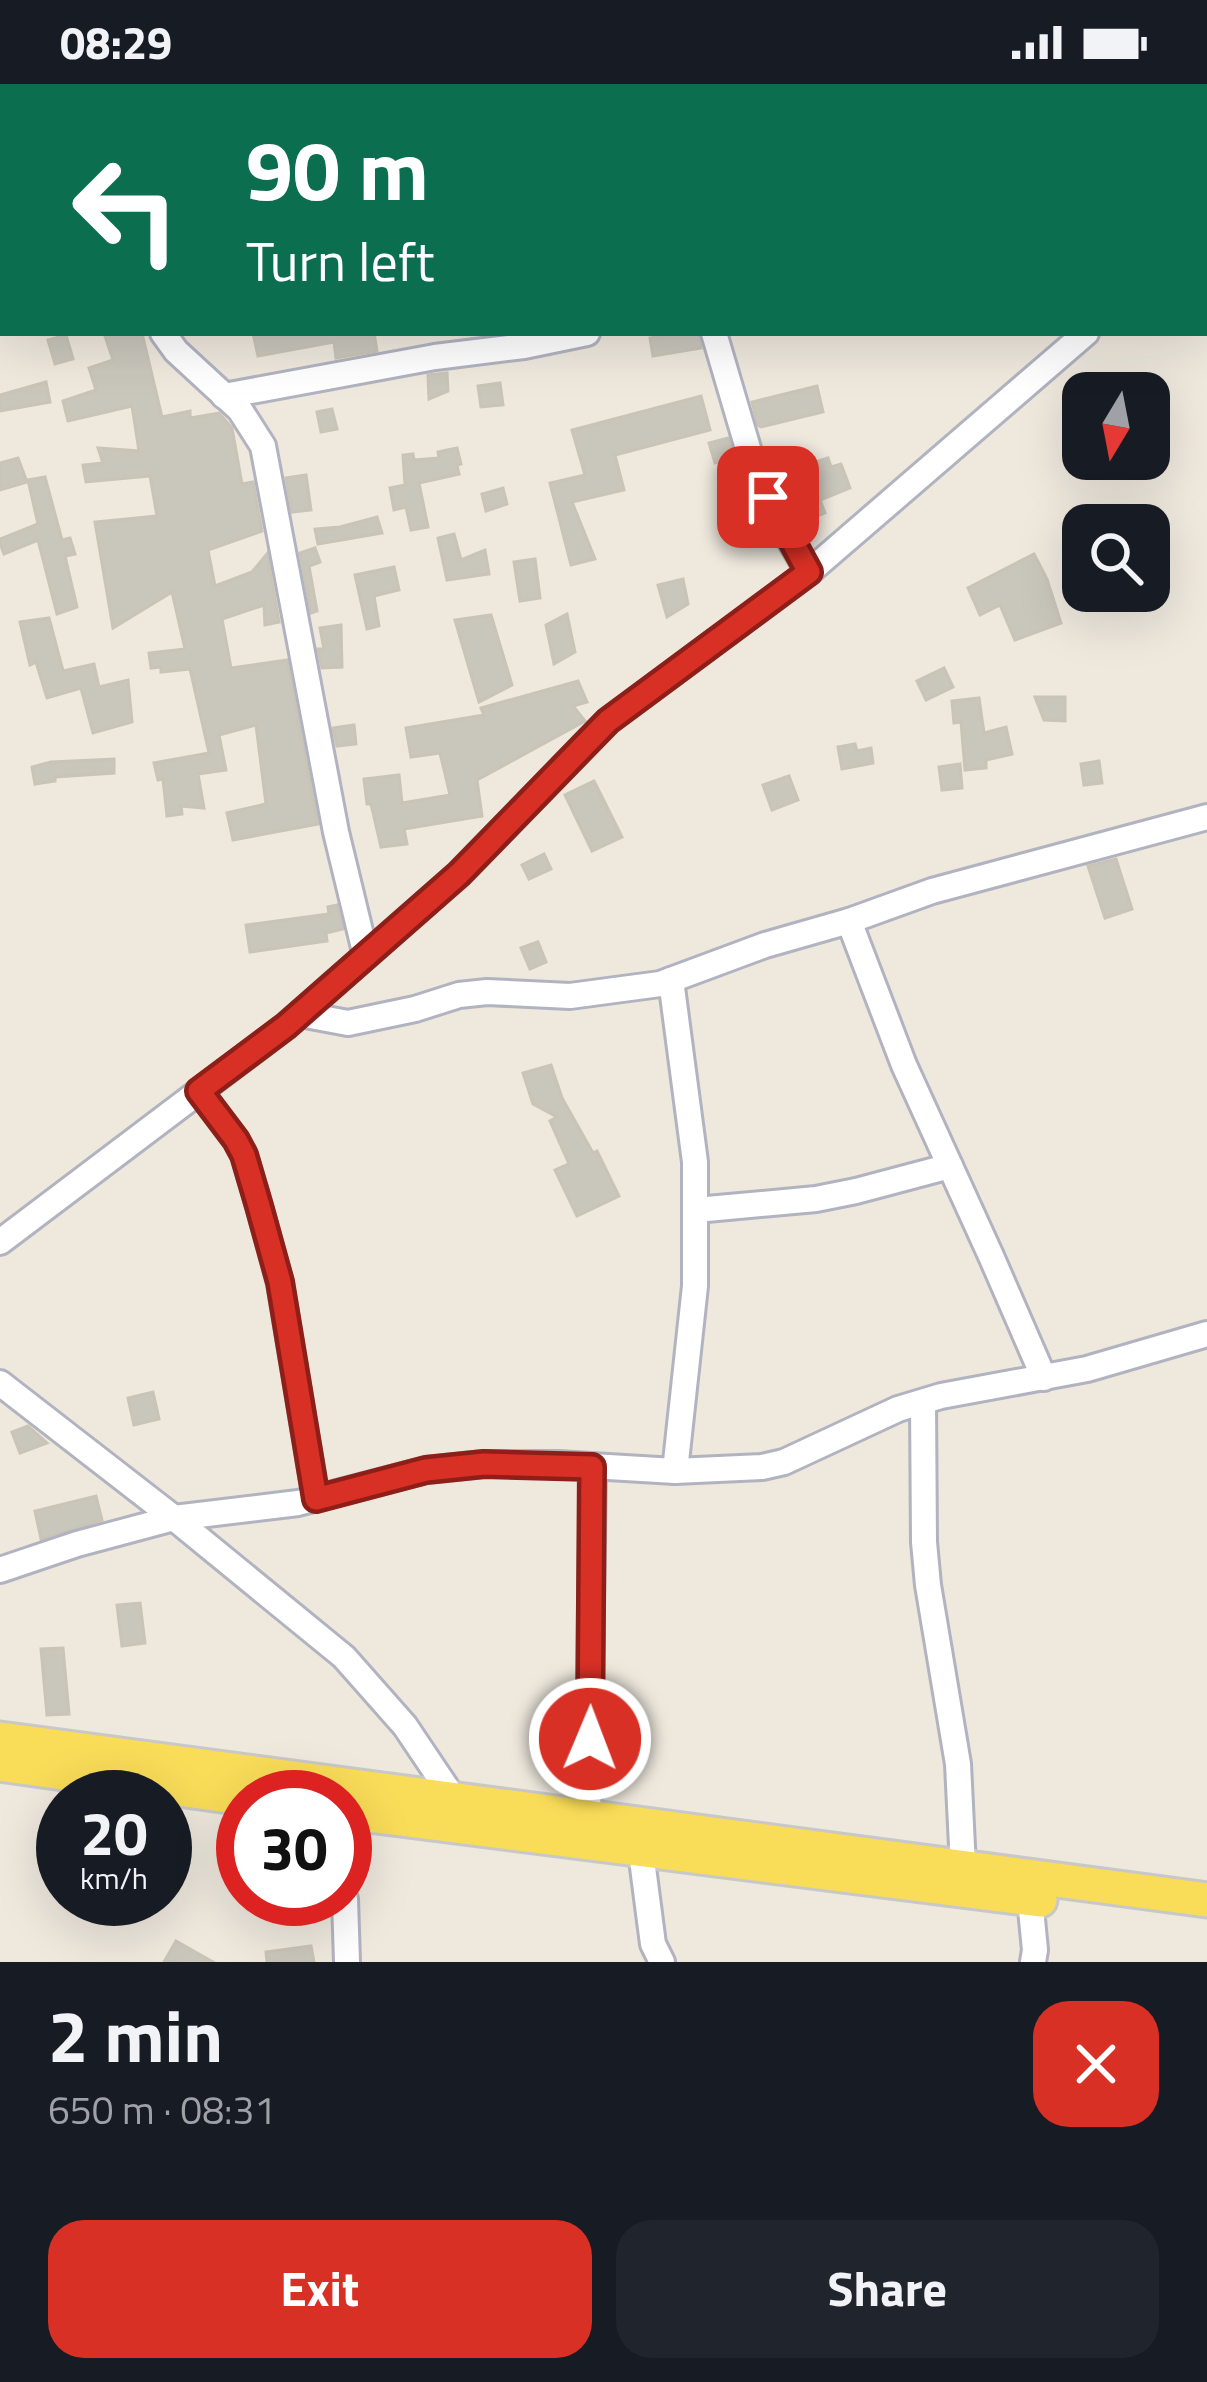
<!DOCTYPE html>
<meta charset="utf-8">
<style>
body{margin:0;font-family:"Titillium Web",sans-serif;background:#20242c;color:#f1f3f6;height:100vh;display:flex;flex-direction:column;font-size:45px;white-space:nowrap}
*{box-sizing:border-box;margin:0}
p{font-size:39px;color:#9ea1a6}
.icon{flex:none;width:66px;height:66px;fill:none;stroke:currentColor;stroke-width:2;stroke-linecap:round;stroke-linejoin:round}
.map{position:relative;height:1878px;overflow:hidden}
.panel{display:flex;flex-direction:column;background:#171b24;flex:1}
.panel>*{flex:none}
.hud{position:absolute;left:0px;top:0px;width:1209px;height:252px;box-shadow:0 12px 48px #0002;background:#0b6e4f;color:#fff;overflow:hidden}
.needle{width:78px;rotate:190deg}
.tools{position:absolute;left:1062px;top:288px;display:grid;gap:24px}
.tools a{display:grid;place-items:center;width:108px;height:108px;border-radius:24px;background:#171b24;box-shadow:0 12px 48px #0002;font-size:60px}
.speed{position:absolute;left:36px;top:1686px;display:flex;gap:24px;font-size:60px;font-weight:700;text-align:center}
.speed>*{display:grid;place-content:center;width:156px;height:156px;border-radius:50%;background:#171b24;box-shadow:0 12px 48px #0002;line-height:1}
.speed small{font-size:30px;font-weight:400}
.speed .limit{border:18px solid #d22;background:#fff;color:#111}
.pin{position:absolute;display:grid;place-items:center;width:102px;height:102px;color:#fff;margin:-51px;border-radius:24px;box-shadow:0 6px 18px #0006}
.me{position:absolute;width:132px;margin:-66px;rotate:1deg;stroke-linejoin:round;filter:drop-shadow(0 0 9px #0008)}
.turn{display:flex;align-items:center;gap:42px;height:252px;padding:0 48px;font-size:54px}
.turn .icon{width:156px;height:156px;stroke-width:2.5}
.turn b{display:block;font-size:84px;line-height:102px}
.round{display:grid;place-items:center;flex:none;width:126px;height:126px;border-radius:36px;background:#20242c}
.head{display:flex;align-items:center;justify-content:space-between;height:204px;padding:0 48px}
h1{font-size:72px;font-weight:700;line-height:90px}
.cta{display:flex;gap:24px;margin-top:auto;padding:24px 48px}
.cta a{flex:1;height:138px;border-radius:36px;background:#d93025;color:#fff;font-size:48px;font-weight:700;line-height:138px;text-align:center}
.cta a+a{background:#20242c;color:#f1f3f6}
.status{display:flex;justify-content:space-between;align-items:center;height:84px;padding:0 60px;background:#171b24;direction:ltr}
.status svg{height:33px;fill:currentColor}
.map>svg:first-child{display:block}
</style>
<div class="status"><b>08:29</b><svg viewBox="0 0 49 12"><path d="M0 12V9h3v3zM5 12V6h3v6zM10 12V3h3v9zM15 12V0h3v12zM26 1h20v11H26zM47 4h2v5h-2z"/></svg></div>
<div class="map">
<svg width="1207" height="1878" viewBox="0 0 1207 1878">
<rect width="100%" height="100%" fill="#eee8dd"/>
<g fill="#c9c6bc" stroke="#cac4b7" stroke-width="3">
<path d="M104,249h38l20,84 28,-6v7l29,-5 13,15 10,56 11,-2 9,49 -54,19 7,36 37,-14 15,-18 12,68 -14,3 -1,-20 -42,14 9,49 56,-8 31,164 -85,16 -6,-27 39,-9 -10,-79 -37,10 7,35 -28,4 6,34 -23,-2 1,8 -15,2 -4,-37 -5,1 -4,-17 55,-10 -19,-84 -29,3v-5l-10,1 -2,-15 36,-4 -13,-57 -59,36 -18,-106 62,-6 -7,-40 -64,6 -3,-17 20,-2 -5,-15 41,3 -7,-45 -64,15 -5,-20 33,-11 -7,-22 24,-8z"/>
<path d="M253,249h121l3,18 -41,7 -2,-16 -76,14z"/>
<path d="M681,249h17l3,15 -48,8 -3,-18z"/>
<path d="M66,251l7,24 -18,5 -7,-24z"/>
<path d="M447,289l1,18 -19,8 -1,-24z"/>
<path d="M46,298l4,20 -50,9v-16z"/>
<path d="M500,299l3,22 -22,2 -3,-21z"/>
<path d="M817,302l6,26 -62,15 -3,-2 -6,-23z"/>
<path d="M701,312l9,34 -95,25 9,35 -52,12 23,57 -24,6 -21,-82 35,-8 -13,-45z"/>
<path d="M332,325l5,20 -16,3 -4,-20z"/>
<path d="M728,354l6,20 -19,5 -6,-20z"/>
<path d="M457,364l4,16 -4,1 2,9 -40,9 9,44 -17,3 -5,-23 -12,3 -4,-22 15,-3 -2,-30 10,-1 1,6 25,-2 -1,-6z"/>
<path d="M18,374l9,24 -27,8v-27z"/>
<path d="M814,374l2,4 12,-4 3,9 10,-3 9,24 -30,12 5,13 -21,8 4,7 -5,2 -26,-58z"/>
<path d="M306,391l5,35 -19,2 -6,-34z"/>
<path d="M45,393l17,63 8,-2 5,16 -10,2 12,51 -20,7 -19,-74 -34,14 -4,-11v-4l38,-15 -10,-44z"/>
<path d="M503,404l4,16 -21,7 -4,-17z"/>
<path d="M377,433l5,16 -64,11 -3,-15 25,-2z"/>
<path d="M454,450l7,26 24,-10 4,24 -42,6 -9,-42z"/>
<path d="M315,464l5,14 -11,4 8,45 -6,2 -11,-60z"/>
<path d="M1034,470l13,25 14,44 -46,17 -15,-35 -20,10 -12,-27z"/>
<path d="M535,475l5,39 -20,3 -6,-39z"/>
<path d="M394,483l5,23 -25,6 5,30 -12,3 -12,-54z"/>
<path d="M683,495l5,25 -21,13 -9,-32z"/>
<path d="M567,530l8,38 -21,12 -8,-39z"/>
<path d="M491,531l21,70 -33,17 -24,-82z"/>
<path d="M49,534l14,53 31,-7 5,23 29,-7 4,42 -39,11 -12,-45 -34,10 -11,-36 -6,3 -10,-43z"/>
<path d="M341,541l1,42 -20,1 -4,-19h6l-4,-21z"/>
<path d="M944,584l9,19 -27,13 -9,-19z"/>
<path d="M578,597l9,21 -14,4 12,15 -108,59 5,36 -78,13 3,15 -26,3 -10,-43h-4l-3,-25 35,-4 3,28 48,-8 -10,-42 -29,4 -5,-29 78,-13 -3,-7z"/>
<path d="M1035,613h30v24l-21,-1z"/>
<path d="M979,614l5,35 22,-6 6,27 -26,6v8l-21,2 -4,-48 -7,1 -2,-22z"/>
<path d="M354,641l2,19 -19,2 -4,-18z"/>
<path d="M855,660l2,7 14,-3 2,15 -31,6 -4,-22z"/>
<path d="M114,675v14l-59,4v4l-20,3 -3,-17 19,-5z"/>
<path d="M1099,677l3,22 -18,2 -3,-21z"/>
<path d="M960,680l2,24 -20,2 -3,-23z"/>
<path d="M789,692l9,24 -26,10 -9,-25z"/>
<path d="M594,697l28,56 -30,14 -27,-56z"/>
<path d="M544,770l7,15 -22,10 -7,-14z"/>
<path d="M1116,775l16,50 -27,9 -17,-52z"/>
<path d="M337,821l6,24 -17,4 1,8 -77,11 -4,-27 83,-11 -1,-7z"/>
<path d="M538,858l8,20 -16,7 -9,-21z"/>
<path d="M551,981l11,33 31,55 4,-2 22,45 -42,20 -22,-46 14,-6 -19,-43 7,-4 -24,-13 -10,-31z"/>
<path d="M153,1308l6,27 -25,6 -6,-27z"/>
<path d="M28,1342l19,17 -27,10 -8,-21z"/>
<path d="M96,1412l6,24 -61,19 -6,-28z"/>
<path d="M140,1519l5,40 -23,3 -5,-41z"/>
<path d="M63,1564l6,66 -22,1 -6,-66z"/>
<path d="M176,1857l37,21h-49z"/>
<path d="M311,1862l3,16h-47l-1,-10z"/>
</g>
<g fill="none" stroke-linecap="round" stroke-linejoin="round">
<g stroke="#b1b3c0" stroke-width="30">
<g id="minor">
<path d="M281,0l1,3"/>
<path d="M662,0v3"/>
<path d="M343,3l19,-3"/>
<path d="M1206,58l1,-5"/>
<path d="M0,101l3,-2"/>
<path d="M1206,143l1,-1"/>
<path d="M1206,186l1,5"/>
<path d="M163,249l13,18 64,59 23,36 73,386 30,124"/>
<path d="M714,249l38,129 33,70 24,40"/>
<path d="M224,312l211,-39 89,-11 63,-13"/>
<path d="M849,837l55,144 87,191 53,122"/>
<path d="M671,896l24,182v124l-20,185"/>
<path d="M300,930l48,9 67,-14 44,-14 28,-3 83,4 90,-12 105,-39 84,-24 83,-30 275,-74"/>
<path d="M199,1007l37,49 8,15 15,51 21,77 36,216"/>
<path d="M696,1126l120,-11 40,-8 94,-25"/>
<path d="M0,1158l286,-216 173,-152 149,-153 201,-149 277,-239"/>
<path d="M0,1299l174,135 170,139 61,69 51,76"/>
<path d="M923,1318l1,140 4,43 30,179 5,103"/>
<path d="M0,1486l77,-26 97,-26 124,-15 128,-33 58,-6h74l117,7 87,-4 22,-5 114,-53 43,-13 146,-27 120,-35"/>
<path d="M588,1735l5,-352"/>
<path d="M641,1768l12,92 9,18"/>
<path d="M345,1815l2,63"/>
<path d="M1030,1815l5,51 -2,12"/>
</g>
</g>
<g stroke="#c8c8c8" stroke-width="39">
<g id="major">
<path d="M0,1655l1207,161"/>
<path d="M0,1680l243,34"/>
<path d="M345,1728l695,88"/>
</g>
</g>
<use href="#minor" stroke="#fff" stroke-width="24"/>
<use href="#major" stroke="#f9dc58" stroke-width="33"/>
</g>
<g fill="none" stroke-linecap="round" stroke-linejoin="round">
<g stroke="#8d1f18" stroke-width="30">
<path id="route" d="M590,1655l2,-272 -108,-3 -58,6 -110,29 -36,-217 -21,-76 -15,-51 -8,-15 -37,-49 87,-65 173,-152 149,-153 201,-149 -41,-75"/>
</g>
<use href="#route" stroke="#d93025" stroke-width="21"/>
</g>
</svg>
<div class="tools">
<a><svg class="needle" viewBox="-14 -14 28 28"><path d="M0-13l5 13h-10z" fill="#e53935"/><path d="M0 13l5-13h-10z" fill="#9ea1a6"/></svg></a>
<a><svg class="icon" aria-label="search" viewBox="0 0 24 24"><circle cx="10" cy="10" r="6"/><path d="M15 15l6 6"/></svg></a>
</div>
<div class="speed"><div>20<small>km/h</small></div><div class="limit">30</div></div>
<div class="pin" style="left:768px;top:413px;background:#d93025"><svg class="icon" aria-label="arrive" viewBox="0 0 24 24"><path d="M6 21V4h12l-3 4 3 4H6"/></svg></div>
<svg class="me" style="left:590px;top:1655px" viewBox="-20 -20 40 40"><circle r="17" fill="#d93025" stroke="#fff" stroke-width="3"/><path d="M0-11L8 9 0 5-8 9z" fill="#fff"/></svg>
<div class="hud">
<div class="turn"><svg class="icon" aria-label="left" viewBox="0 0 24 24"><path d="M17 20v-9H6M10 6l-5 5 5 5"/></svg><div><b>90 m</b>Turn left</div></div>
</div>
</div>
<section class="panel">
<div class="head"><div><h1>2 min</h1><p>650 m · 08:31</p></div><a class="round" style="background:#d93025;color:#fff"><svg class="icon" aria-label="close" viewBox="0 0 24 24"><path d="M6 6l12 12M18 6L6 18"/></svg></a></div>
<div class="cta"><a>Exit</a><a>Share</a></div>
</section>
